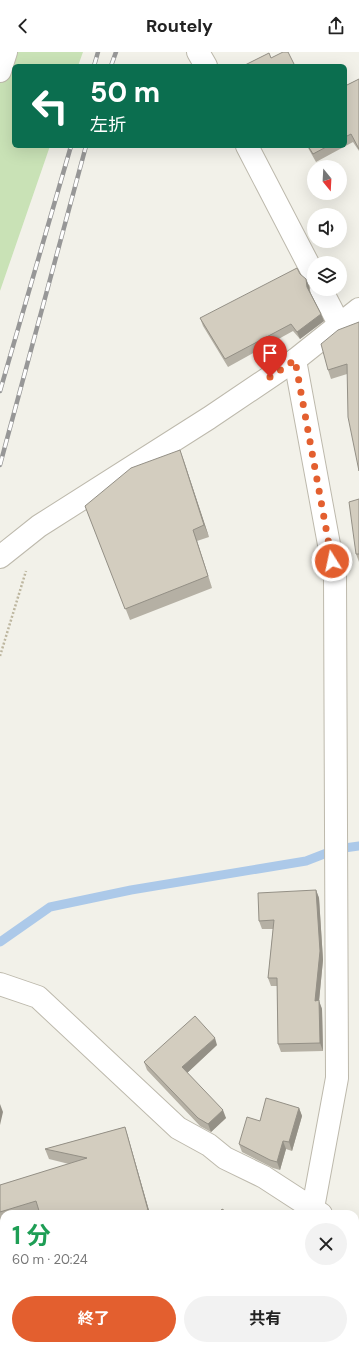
<!DOCTYPE html>
<html lang="ja">
<meta charset="utf-8">
<style>
body{margin:0;font-family:"DM Sans","Noto Sans JP",sans-serif;background:#f2f2f2;color:#222;height:100vh;display:flex;flex-direction:column;font-size:15px;white-space:nowrap}
*{box-sizing:border-box;margin:0}
p{font-size:13px;color:#767676}
.icon{flex:none;width:22px;height:22px;fill:none;stroke:currentColor;stroke-width:2;stroke-linecap:round;stroke-linejoin:round}
.map{position:relative;flex:1;overflow:hidden}
.panel{position:absolute;left:0px;top:1158px;width:359px;height:140px;display:flex;flex-direction:column;background:#fff;border-radius:12px 12px 0 0;box-shadow:0 4px 16px #0002}
.panel>*{flex:none}
.banner{position:absolute;left:12px;top:12px;width:335px;height:84px;border-radius:6px;box-shadow:0 4px 16px #0002;background:#0b6e4f;color:#fff;overflow:hidden}
.needle{width:26px;rotate:162deg}
.tools{position:absolute;left:307px;top:108px;display:grid;gap:8px}
.tools a{display:grid;place-items:center;width:40px;height:40px;border-radius:50%;background:#fff;box-shadow:0 4px 16px #0002;font-size:20px}
.pin{position:absolute;display:grid;place-items:center;width:34px;height:34px;color:#fff;margin:-41px -17px;border-radius:50% 50% 50% 0;rotate:-45deg;box-shadow:0 0 4px #0007}
.pin .icon{rotate:45deg}
.me{position:absolute;width:44px;margin:-22px;rotate:350deg;stroke-linejoin:round;filter:drop-shadow(0 0 3px #0008)}
.turn{display:flex;align-items:center;gap:14px;height:84px;padding:0 12px;font-size:18px}
.turn .icon{width:52px;height:52px;stroke-width:2.5}
.turn b{display:block;font-size:28px;line-height:34px}
.round{display:grid;place-items:center;flex:none;width:42px;height:42px;border-radius:21px;background:#f2f2f2}
.headline{display:flex;align-items:center;justify-content:space-between;height:68px;padding:0 12px}
h1{font-size:24px;font-weight:700;line-height:30px;color:#1e9e55}
.button{display:flex;gap:8px;margin-top:auto;padding:8px 12px}
.button a{flex:1;height:46px;border-radius:24px;background:#e35f2f;color:#fff;font-size:16px;font-weight:700;line-height:46px;text-align:center}
.button a+a{background:#f2f2f2;color:#222}
header{display:flex;justify-content:space-between;align-items:center;height:52px;padding:0 12px;background:#fff;font-size:18px;font-weight:700}
.map>svg:first-child{display:block}
</style>
<header><svg class="icon" aria-label="back" viewBox="0 0 24 24"><path d="M15 5l-7 7 7 7"/></svg>Routely<svg class="icon" aria-label="share" viewBox="0 0 24 24"><path d="M12 15V3M7 8l5-5 5 5M5 13v7h14v-7"/></svg></header>
<div class="map">
<svg width="359" height="1298" viewBox="0 0 359 1298">
<rect width="100%" height="100%" fill="#f2f1e9"/>
<path fill="#c9e2b6" d="M0,0h83l-5,14h-64v80h36l-50,145z"/>
<g fill="none" stroke-linecap="round" stroke-linejoin="round">
<path stroke="#acc9e9" stroke-width="9" d="M0,890l50,-35 81,-17 175,-29 31,-12 22,-3"/>
<g stroke="#bdb9ac" stroke-width="24">
<g id="street">
<path d="M198,0l8,14"/>
<path d="M0,19l6,-19"/>
<path d="M247,94l67,129"/>
<path d="M321,237l18,35"/>
<path d="M295,308l40,217 2,501 -24,130"/>
<path d="M0,505l39,-31 170,-108 86,-58 64,-51"/>
<path d="M0,932l38,13 140,131 31,17 16,13 39,19 57,37"/>
<path d="M355,1181l4,2"/>
</g>
</g>
<path stroke="#bdb69f" stroke-width="2.5" stroke-dasharray="2 2" stroke-linecap="butt" d="M0,604l26,-85"/>
<use href="#street" stroke="#fff" stroke-width="22"/>
<g stroke="#979797" stroke-width="4.5">
<g id="rail">
<path d="M94,14l4,-14"/>
<path d="M111,14l5,-14"/>
<path d="M0,339l71,-245"/>
<path d="M0,413l86,-319"/>
</g>
</g>
<use href="#rail" stroke="#fff" stroke-width="3" stroke-dasharray="9" stroke-linecap="butt"/>
</g>
<g fill="#b5b0a4">
<path d="M359,27v72l-6,-9 -37,20 -9,-16h38v-60z"/>
<path d="M306,227l3,7 1,6 11,22 3,7 -24,18 -7,-8 -65,36 -25,-41 -3,-8z"/>
<path d="M359,270l-12,52 -16,5 -3,-9z"/>
<path d="M180,398l29,87 -12,4 15,47 -82,32 -45,-114z"/>
<path d="M359,447v63l-3,-8z"/>
<path d="M316,838l3,8 4,62 -4,41 3,8 1,42 -42,1 -3,-8 -1,-58h-6l-3,-8 5,-49h-11l-3,-8z"/>
<path d="M217,993l-30,28 39,45 -15,14 -11,-6 -53,-56 -3,-8z"/>
<path d="M299,1056l3,8 -10,35 -6,-2 -6,21 -7,-2 -31,-16 -3,-8 21,-23z"/>
<path d="M125,1075l3,10 22,77h-110l-1,-3 -10,3h-25v8l-4,1v-38l69,-21 -20,-5 -4,-10z"/>
<path d="M16,1294h93l4,2 16,2h-112z"/>
</g>
<g fill="#949086">
<path d="M306,227l3,7 1,9 -3,-8z"/>
<path d="M321,262l3,7 -24,18 -3,-7z"/>
<path d="M180,398l4,11 25,76 -5,-12z"/>
<path d="M193,478l4,11 15,47 -4,-12z"/>
<path d="M316,838l3,8 4,62 -4,41 3,8 1,42 -3,-8 -5,-42z"/>
<path d="M215,986l2,7 -32,30 -3,-8z"/>
<path d="M0,1052l3,8 -3,13z"/>
<path d="M299,1056l3,8 -10,35 -3,-9z"/>
<path d="M223,1058l3,8 -15,14 -3,-8z"/>
<path d="M125,1075l3,10 22,77 -2,-4z"/>
<path d="M283,1089l3,8 -6,21 -3,-8z"/>
<path d="M359,1266v18l-4,6v-18z"/>
<path d="M341,1294h11l-2,4h-12z"/>
</g>
<g fill="#d3cdbf" stroke="#949086">
<path d="M283,0h5l7,14h-52l26,-13 2,5z"/>
<path d="M359,27v70l-8,-15 -6,3v-51z"/>
<path d="M308,94h20l-15,8z"/>
<path d="M297,216l3,6 6,5 1,8 14,27 -24,18 -6,-8 -66,35 -25,-41z"/>
<path d="M359,270v149l-11,-54 -1,-53 -19,6 -7,-26 17,-14z"/>
<path d="M180,398l24,75 -11,5 15,46 -83,33 -40,-103 46,-38z"/>
<path d="M359,447v55h-3l-7,-52z"/>
<path d="M316,838l4,61 -5,50 4,-1 1,43 -42,1 -1,-66h-9l6,-58 -15,1 -1,-28z"/>
<path d="M195,964l20,22 -33,29 41,43 -15,14 -10,-6 -54,-56z"/>
<path d="M266,1046l33,10 -10,34 -6,-1 -6,21 -7,-2 -31,-16 8,-27 13,4z"/>
<path d="M125,1075l23,83 -14,4h-94l-4,-13 -36,11v-27l87,-27 -42,-9z"/>
<path d="M222,1157l8,5h-11z"/>
<path d="M355,1243l4,3v20l-4,6z"/>
<path d="M22,1294h87l4,2 2,-2h8l6,4h-102z"/>
<path d="M132,1294h209l-3,4h-209z"/>
</g>
<g fill="none" stroke-linecap="round" stroke-linejoin="round">
<path stroke="#e35f2f" stroke-width="7" stroke-dasharray="0 12.6" d="M270,325l25,-17 37,201"/>
</g>
</svg>
<div class="tools">
<a><svg class="needle" viewBox="-14 -14 28 28"><path d="M0-13l5 13h-10z" fill="#e53935"/><path d="M0 13l5-13h-10z" fill="#767676"/></svg></a>
<a><svg class="icon" aria-label="sound" viewBox="0 0 24 24"><path d="M4 9h4l5-4v14l-5-4H4zM17 9q2 3 0 6"/></svg></a>
<a><svg class="icon" aria-label="layers" viewBox="0 0 24 24"><path d="M12 4l9 5-9 5-9-5zM3 14l9 5 9-5"/></svg></a>
</div>
<div class="pin" style="left:270px;top:325px;background:#d93025"><svg class="icon" aria-label="arrive" viewBox="0 0 24 24"><path d="M6 21V4h12l-3 4 3 4H6"/></svg></div>
<svg class="me" style="left:332px;top:509px" viewBox="-20 -20 40 40"><circle r="17" fill="#e35f2f" stroke="#fff" stroke-width="3"/><path d="M0-11L8 9 0 5-8 9z" fill="#fff"/></svg>
<div class="banner">
<div class="turn"><svg class="icon" aria-label="left" viewBox="0 0 24 24"><path d="M17 20v-9H6M10 6l-5 5 5 5"/></svg><div><b>50 m</b>左折</div></div>
</div>
<section class="panel">
<div class="headline"><div><h1>1 分</h1><p>60 m · 20:24</p></div><a class="round"><svg class="icon" aria-label="close" viewBox="0 0 24 24"><path d="M6 6l12 12M18 6L6 18"/></svg></a></div>
<div class="button"><a>終了</a><a>共有</a></div>
</section>
</div>
